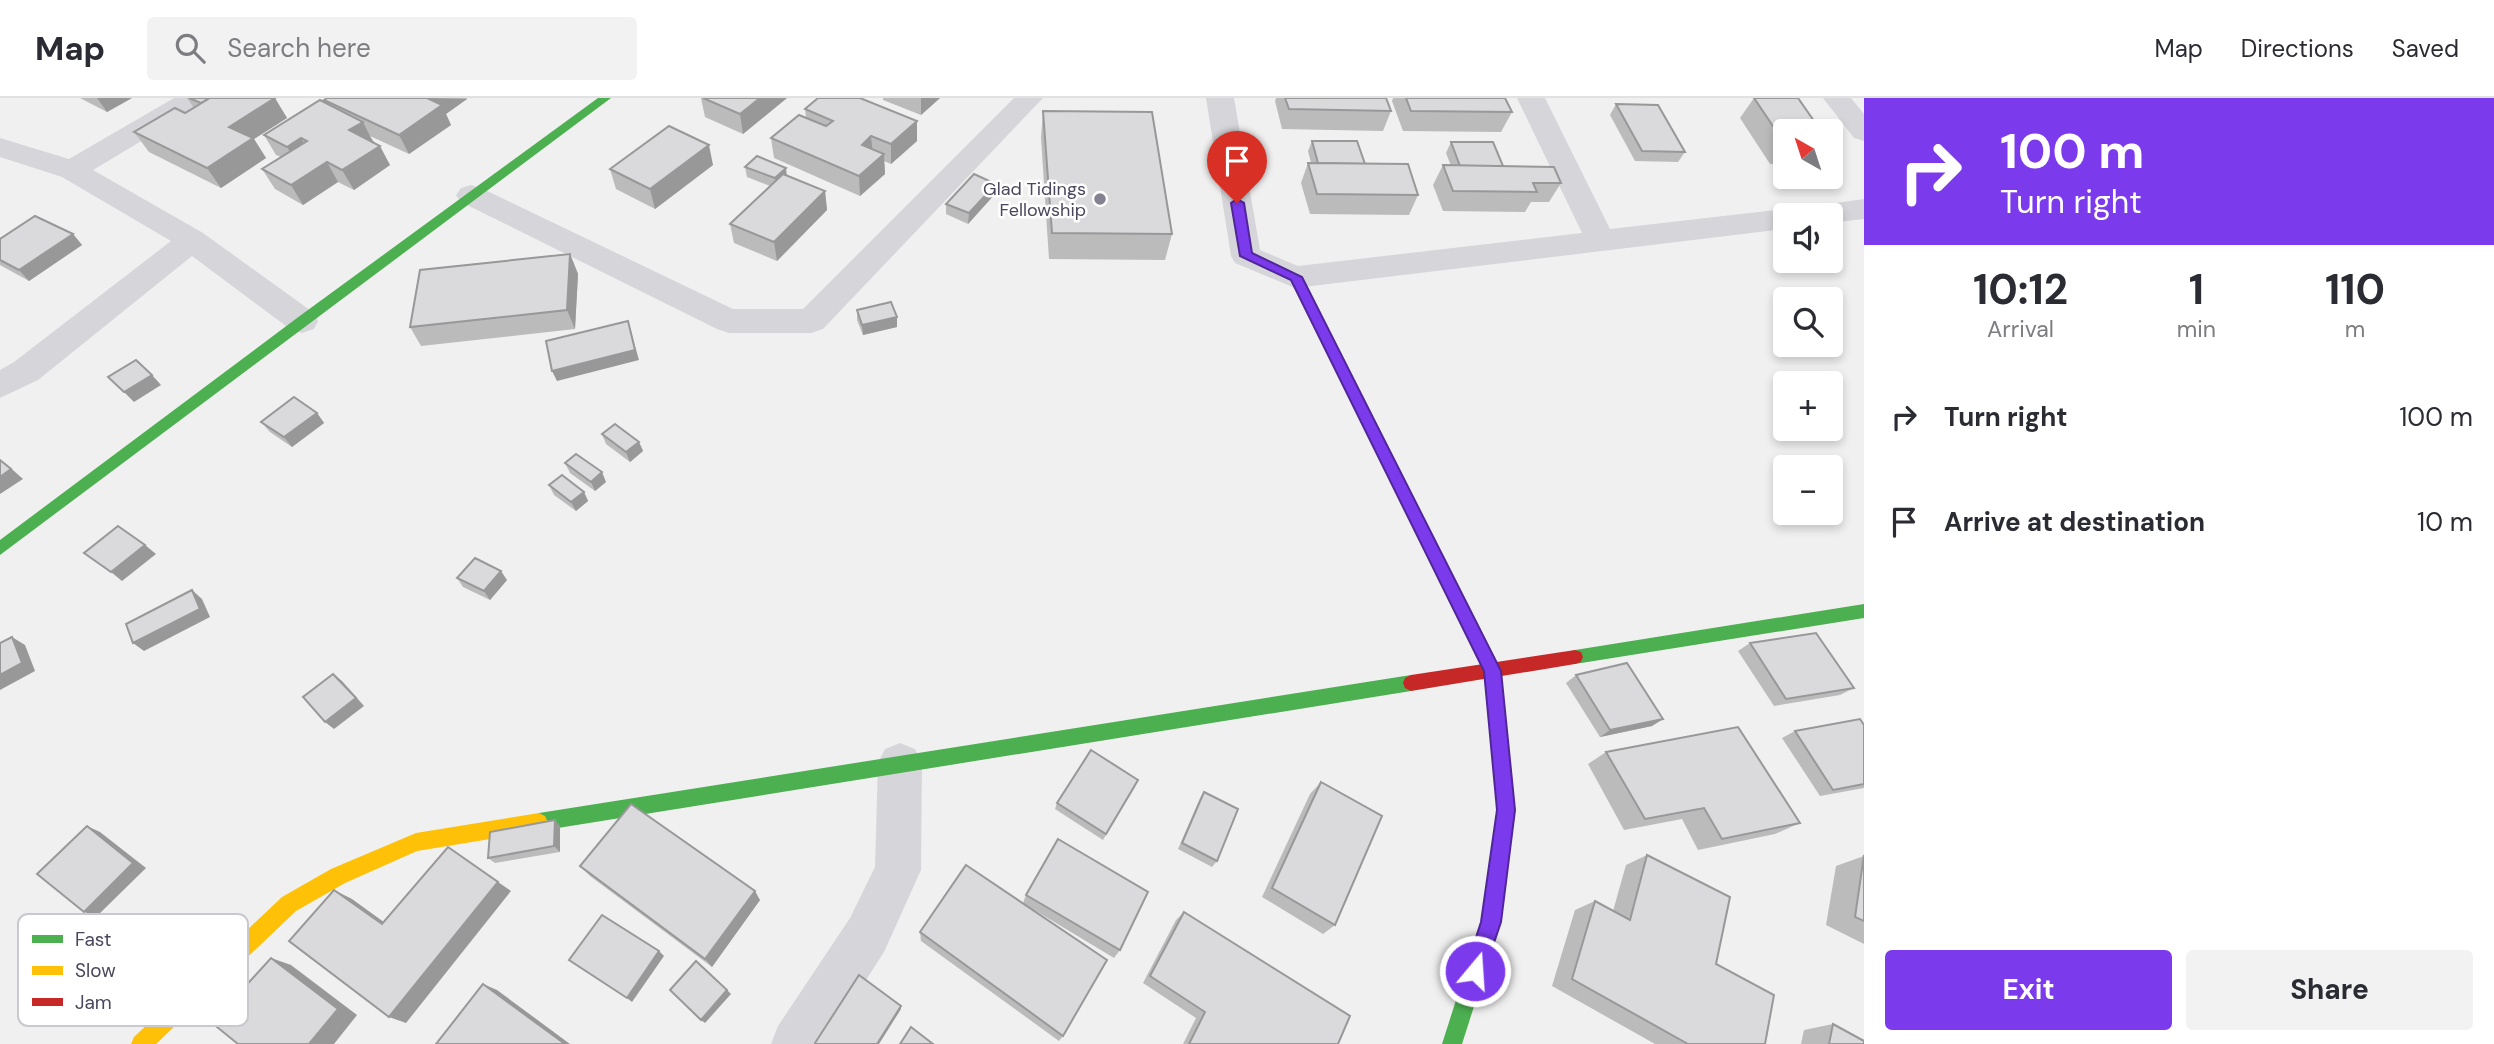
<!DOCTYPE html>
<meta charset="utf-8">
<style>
body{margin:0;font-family:"DM Sans",sans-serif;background:#f2f2f3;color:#2b2b33;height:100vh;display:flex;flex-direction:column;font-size:26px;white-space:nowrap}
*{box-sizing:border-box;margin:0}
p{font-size:23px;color:#7c7c81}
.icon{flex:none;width:38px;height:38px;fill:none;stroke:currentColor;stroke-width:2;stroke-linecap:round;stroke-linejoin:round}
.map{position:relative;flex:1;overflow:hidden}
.side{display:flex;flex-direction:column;background:#fff;width:630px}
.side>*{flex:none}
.banner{background:#7c3aed;color:#fff;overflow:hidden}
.needle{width:46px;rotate:321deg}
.fabs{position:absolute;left:1773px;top:21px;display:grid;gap:14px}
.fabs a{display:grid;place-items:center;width:70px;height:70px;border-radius:7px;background:#fff;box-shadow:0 4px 10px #0003;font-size:35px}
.pin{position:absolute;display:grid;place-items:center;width:60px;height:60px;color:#fff;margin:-72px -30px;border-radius:50% 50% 50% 0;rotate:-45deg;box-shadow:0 0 7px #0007}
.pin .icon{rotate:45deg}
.me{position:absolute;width:77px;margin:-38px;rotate:18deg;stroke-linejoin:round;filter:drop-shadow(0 0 5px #0008)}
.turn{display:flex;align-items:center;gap:24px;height:147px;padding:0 21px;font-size:32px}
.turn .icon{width:91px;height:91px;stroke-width:2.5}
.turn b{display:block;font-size:49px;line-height:60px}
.eta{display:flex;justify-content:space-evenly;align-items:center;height:119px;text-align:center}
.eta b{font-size:42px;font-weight:700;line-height:49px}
.cta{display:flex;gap:14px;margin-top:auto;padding:14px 21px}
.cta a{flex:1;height:80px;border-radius:7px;background:#7c3aed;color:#fff;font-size:28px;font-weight:700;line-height:80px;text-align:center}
.cta a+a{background:#f2f2f3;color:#2b2b33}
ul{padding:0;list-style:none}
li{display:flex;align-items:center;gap:21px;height:105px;padding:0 21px}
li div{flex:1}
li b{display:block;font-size:26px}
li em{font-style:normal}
header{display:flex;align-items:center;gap:42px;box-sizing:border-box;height:98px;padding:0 35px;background:#fff;border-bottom:2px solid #e1e1e2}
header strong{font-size:33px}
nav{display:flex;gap:38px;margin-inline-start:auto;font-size:24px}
.search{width:490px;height:63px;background:#f2f2f3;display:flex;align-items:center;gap:18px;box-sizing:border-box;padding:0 24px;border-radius:7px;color:#7c7c81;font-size:26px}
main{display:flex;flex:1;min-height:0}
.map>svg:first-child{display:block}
</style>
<header>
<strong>Map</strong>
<div class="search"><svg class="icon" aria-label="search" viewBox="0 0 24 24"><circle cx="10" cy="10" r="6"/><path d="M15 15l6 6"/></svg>Search here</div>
<nav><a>Map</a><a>Directions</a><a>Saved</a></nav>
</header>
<main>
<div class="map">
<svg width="1864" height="946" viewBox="0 0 1864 946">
<rect width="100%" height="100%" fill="#f0f0f0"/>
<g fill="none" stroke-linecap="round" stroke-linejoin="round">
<g fill="#d6d6da" fill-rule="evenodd">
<path d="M174,0h33l-4,6 -110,66 110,63 111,80 4,8 -4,8 -12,4 -12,-4 -98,-73 -154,124 -38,18v-28l14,-8 157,-121 -109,-64 -62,-20v-19l69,21z"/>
<path d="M1014,0h29l-220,231 -12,4h-82l-12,-4 -256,-127 -5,-7 5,-7 10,-3 10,3 252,121h70z"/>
<path d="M1206,0h28l26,152 38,16 284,-33 -65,-135h28l65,131 175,-20 12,6 4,-7 63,-9v20l-34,4v-8h-45v14l-490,59 -60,-25 -4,-7z"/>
<path d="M1823,0h28l13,16v27l-10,-3z"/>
<path d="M900,645l15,6 7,14 -1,107 -37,82 -59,92h-54l7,-18 72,-108 25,-51 3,-104 7,-14z"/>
</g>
<g fill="#4caf50" fill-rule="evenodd">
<path d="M598,0h13l-611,457v-15l297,-222z"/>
<path d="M1295,175l6,4 200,394 14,139 -14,112 -39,122h-20l39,-122 16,-112 -12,-139 -196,-394z"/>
<path d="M1864,506v14l-289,46 -6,-2 -2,-5 2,-5 6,-2z"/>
<path d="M1411,577l6,3 2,5 -2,5 -6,3 -872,140 -6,-3 -3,-6 3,-6 6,-3z"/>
</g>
<path fill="#ffc107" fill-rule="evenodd" d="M539,715l6,3 3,6 -3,6 -6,3 -122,20 -72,32 -49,28 -140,133h-25l3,-7 148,-140 49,-28 85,-36z"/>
<path fill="#c62828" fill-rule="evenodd" d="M1575,552l6,2 2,5 -2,5 -6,2 -164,27 -6,-3 -2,-5 2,-5 6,-3z"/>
</g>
<g fill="#bbbbbc">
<path d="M80,0h52l-25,14z"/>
<path d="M187,0h87l13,20 -33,21 12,19 -45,30 -72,-36 -15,-20 51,-19 9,-5z"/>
<path d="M327,0h140v1l-21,15 5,11 -42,29 -39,-18 20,29 -36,25 -16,-8 -35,23 -28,-16 -13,-20 19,-12 -5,-2 -12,-20 61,-32 -1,-3z"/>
<path d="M701,0h86l-44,36 -38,-17z"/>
<path d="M883,0h57l-19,17 -38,-15z"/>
<path d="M1276,0h110l5,13 -8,20 -101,-2 -7,-28z"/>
<path d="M1393,0h112l7,14 -11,20 -98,-1 -11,-30z"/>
<path d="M1754,0l31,33v33h-15l-30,-46z"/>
<path d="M1616,6l69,48 -7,10 -43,-1 -25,-46z"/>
<path d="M805,11l112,12v20l-26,23 -7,-3 1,13 -25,22 -86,-38 -3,-20 35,-20z"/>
<path d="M1043,13l129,123 -7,26 -116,-1 -8,-121z"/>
<path d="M1312,43l53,23 53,31 -9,20 -99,-1 -9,-31 7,-20h3l-3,-12z"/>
<path d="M1451,44l52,24 58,17 -12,19h-18l-6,10 -82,-1 -10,-26 10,-20 8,1 -5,-13z"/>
<path d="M713,67l-58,44 -39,-20 -6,-20z"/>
<path d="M745,69l42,9 38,15 2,19 -50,51 -43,-18 -4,-19 40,-38 -23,-9z"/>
<path d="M996,86l-1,10 -27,30 -22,-10v-10z"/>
<path d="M73,136l9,11 -53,36 -29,-16v-26z"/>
<path d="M570,156l8,20 -3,55 -154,17 -11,-19z"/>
<path d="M857,212l40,7v10l-34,8 -6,-15z"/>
<path d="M317,315l7,10 -32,24 -22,-15 -9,-10z"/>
<path d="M602,336l37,8 4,9 -13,11 -24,-18z"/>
<path d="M565,365l41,19 -11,9 -25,-18z"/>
<path d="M549,387l35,7 4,9 -12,10 -22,-16z"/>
<path d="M457,480l50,2 -17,20 -27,-13z"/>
<path d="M1750,545l104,45 -14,7 -66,11 -36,-55z"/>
<path d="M1576,577l87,44 -11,7 -52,11 -34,-54z"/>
<path d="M1864,627v63l-44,8 -38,-58 13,-7z"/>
<path d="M1606,654l194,71 -25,11 -77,16 -16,-31 -58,11 -36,-66z"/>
<path d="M1321,684l14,143 -12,9 -61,-37 48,-103z"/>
<path d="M1135,689l-32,53 -48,-31 2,-6z"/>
<path d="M1204,694l13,69 -5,6 -34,-18 22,-51z"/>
<path d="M560,728v26l-65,11 -7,-5z"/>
<path d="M1647,757l69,109 49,80h-110l-103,-58 23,-76 20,-9 18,10 13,-46z"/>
<path d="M1864,758v88l-38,-19 10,-59z"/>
<path d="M580,768l180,34 -48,67 -122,-91z"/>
<path d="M1026,797l94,55 -6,8 -83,-50 32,128 -4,5 -138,-100 -1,-9 103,-29z"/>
<path d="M1184,814l154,132h-155l13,-26 -53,-35 33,-63z"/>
<path d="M1833,926l31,20h-63l3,-14z"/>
</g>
<g fill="#999899">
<path d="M97,0h35l-25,14z"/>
<path d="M275,0l12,20 -33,21 12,19 -45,30 -14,-20 22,-41z"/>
<path d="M431,0l36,1 -21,15 5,11 -42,29 -10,-19z"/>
<path d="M760,0h27l-44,36 -3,-20z"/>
<path d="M921,0h19l-19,17z"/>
<path d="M917,23v20l-26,23v-20z"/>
<path d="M363,24l10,20 -24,-12z"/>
<path d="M871,38l2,20 -11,-11z"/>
<path d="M301,40l12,20 -14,9 -12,-20z"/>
<path d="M709,47l4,20 -58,44 -5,-20z"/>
<path d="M380,48l10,19 -36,25 -12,-20z"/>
<path d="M884,56l1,20 -25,22 -1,-20z"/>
<path d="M327,64l11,20 -35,23 -12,-20z"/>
<path d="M786,70l1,10 -11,11 -1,-11z"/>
<path d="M996,86l-1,10 -27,30 1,-11z"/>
<path d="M825,93l2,19 -50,51 -3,-19z"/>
<path d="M73,136l9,11 -53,36 -10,-11z"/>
<path d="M570,156l8,20 -3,55 -8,-19z"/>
<path d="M897,219v10l-34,8 -1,-10z"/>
<path d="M628,223l11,39 -82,21 -5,-10z"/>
<path d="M152,277l9,10 -27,17 -10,-10z"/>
<path d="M317,315l7,10 -32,24 -8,-10z"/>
<path d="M639,344l4,9 -13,11 -4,-10z"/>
<path d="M5,365l18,16 -23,15v-17z"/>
<path d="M602,374l4,10 -11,9 -4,-9z"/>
<path d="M584,394l4,9 -12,10 -5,-9z"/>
<path d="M145,447l11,9 -34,27 -11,-9z"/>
<path d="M501,473l6,9 -17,20 -6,-9z"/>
<path d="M192,492l10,9 8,18 -66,34 -11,-8z"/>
<path d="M12,539l13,8 10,26 -35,19v-15z"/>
<path d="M333,576l9,7 22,25 -30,23 -9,-7z"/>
<path d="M1663,621l-11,7 -52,11 10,-7z"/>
<path d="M555,722l5,6v26l-6,-6z"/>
<path d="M87,728l13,6 46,36 -49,48 -13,-4z"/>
<path d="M498,784l13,9 -105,132 -17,-6z"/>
<path d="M334,792l18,9 47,34 -17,-9z"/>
<path d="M755,793l5,9 -48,67 -7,-8z"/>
<path d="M659,853l5,5 -32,46 -5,-4z"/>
<path d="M271,860l20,7 66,50 -23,29h-25z"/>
<path d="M483,886l14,6 73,54h-5z"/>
<path d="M727,892l4,4 -26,29 -4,-3z"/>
<path d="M901,908v3l-22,35h-2z"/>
</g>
<g fill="#dad9db" stroke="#999899" stroke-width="2">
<path d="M189,0h21l-9,5z"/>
<path d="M210,0h65l-46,29 24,11 -46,30 -73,-36 41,-24 10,5z"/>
<path d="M327,0h104l-2,1 13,6 -43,30 -75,-35z"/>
<path d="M703,0h57l-20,16z"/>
<path d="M818,0h42l57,23 -26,23 -20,-8 -9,9 22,9 -25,22 -88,-38 28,-23 27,11 7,-5 -28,-12z"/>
<path d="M1285,0h101l5,13 -102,-2z"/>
<path d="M1406,0h99l7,14 -101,-1z"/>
<path d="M1754,0h44l23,33h-36v13z"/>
<path d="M320,2l43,22 -14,8 31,16 -38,24 -15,-8 -36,23 -29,-16 45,-28 -6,-3 -14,9 -23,-12z"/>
<path d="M1616,6l42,1 27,47 -43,-1z"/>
<path d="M1043,13l109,1 20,122 -120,-1z"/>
<path d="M669,28l40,19 -59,44 -40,-20z"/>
<path d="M1312,43h45l8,23 -47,-1z"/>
<path d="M1451,44h42l10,24h-43z"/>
<path d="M757,58l29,12 -11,10 -30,-11z"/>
<path d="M1308,65l100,1 10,31 -101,-1z"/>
<path d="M1443,67l111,2 7,16h-28l4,9 -84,-1z"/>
<path d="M783,76l42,17 -51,51 -44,-18z"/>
<path d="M974,76l22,10 -27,29 -23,-9z"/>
<path d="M35,118l38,18 -54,36 -19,-10v-21z"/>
<path d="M570,156l-3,56 -157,17 10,-57z"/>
<path d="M891,204l6,15 -35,8 -5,-15z"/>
<path d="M628,223l7,29 -83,21 -6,-30z"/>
<path d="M136,262l16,15 -28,17 -16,-15z"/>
<path d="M294,299l23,16 -33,24 -23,-15z"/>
<path d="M615,326l24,18 -13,10 -24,-18z"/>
<path d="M576,356l26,18 -11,10 -26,-19z"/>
<path d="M0,362l11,9 -11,8z"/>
<path d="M562,377l22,17 -13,10 -22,-17z"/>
<path d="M118,428l27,19 -34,27 -27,-19z"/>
<path d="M475,460l26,13 -17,20 -27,-13z"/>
<path d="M192,492l8,19 -67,34 -7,-19z"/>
<path d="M1816,535l38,55 -68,11 -36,-56z"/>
<path d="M12,539l10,26 -22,12v-32z"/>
<path d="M1627,565l36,56 -53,11 -34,-55z"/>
<path d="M333,576l23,24 -31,24 -22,-25z"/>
<path d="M1860,621l4,6v59l-31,6 -38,-59z"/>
<path d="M1738,629l62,96 -78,16 -18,-31 -59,11 -39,-67z"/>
<path d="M1091,652l47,30 -32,54 -49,-31z"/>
<path d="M1321,684l61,34 -47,109 -63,-37z"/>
<path d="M1204,694l34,17 -21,52 -35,-18z"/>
<path d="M631,706l124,87 -50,68 -125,-93z"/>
<path d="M555,722l-1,26 -66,12 2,-26z"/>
<path d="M87,728l46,37 -49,49 -47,-38z"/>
<path d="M1058,741l90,53 -28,58 -94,-55z"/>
<path d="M448,749l50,35 -109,135 -100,-76 45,-51 48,34z"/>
<path d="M1647,757l83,42 -14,67 58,31 -9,49h-77l-116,-65 23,-78 35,19z"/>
<path d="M1864,757v66l-9,-4z"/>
<path d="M966,767l141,95 -44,76 -143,-104z"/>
<path d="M1184,814l166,104 -12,28h-149l16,-32 -55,-36z"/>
<path d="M602,817l57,36 -32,47 -58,-38z"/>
<path d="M271,860l67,51 -29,35h-71l-26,-21z"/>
<path d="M696,863l31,29 -26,30 -31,-30z"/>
<path d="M859,877l42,31 -24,38h-61l-1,-1z"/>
<path d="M483,886l82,60h-129z"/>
<path d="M1833,926l31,17v3h-35z"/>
<path d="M911,929l22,17h-33z"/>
</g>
<path fill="#7c3aed" stroke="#51269a" stroke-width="2" d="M1237,101l7,4 8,50 50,24 199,394 14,139 -14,112 -19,56 -7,3 -7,-3 -3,-7 16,-49 16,-112 -13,-139 -193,-391 -51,-24 -9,-53z"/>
<circle fill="#848290" stroke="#fff" stroke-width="2.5" cx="1100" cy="101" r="7"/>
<g text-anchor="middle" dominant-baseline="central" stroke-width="5" stroke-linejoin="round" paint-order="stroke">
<g font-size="18" fill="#4a475c" stroke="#fff" text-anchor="end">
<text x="1086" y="91">Glad Tidings<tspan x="1086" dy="21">Fellowship</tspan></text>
</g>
</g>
<rect x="18" y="816" width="230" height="112" rx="10" fill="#fff" stroke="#c9c8ce" stroke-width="2"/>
<rect x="32" y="837" width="31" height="8" fill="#4caf50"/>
<rect x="32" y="868" width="31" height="9" fill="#ffc107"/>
<rect x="32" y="900" width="31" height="8" fill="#c62828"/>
<g font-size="19" fill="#4a475c">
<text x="75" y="848">Fast</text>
<text x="75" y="879">Slow</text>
<text x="75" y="911">Jam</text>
</g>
</svg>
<div class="fabs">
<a><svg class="needle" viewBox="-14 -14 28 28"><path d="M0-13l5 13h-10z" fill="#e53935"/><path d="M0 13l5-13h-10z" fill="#7c7c81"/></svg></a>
<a><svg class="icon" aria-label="sound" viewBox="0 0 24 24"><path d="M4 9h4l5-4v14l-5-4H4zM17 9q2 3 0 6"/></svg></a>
<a><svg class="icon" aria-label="search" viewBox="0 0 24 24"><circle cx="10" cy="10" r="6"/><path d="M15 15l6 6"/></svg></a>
<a>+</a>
<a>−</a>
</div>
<div class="pin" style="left:1237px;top:105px;background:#d93025"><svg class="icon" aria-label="arrive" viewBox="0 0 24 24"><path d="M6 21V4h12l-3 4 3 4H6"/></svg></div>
<svg class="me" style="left:1475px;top:873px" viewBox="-20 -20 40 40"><circle r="17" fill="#7c3aed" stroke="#fff" stroke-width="3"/><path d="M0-11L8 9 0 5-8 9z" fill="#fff"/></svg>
</div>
<section class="side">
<div class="banner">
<div class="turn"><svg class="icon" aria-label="right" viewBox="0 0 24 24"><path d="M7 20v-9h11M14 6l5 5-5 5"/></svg><div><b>100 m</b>Turn right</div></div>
</div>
<div class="eta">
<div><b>10:12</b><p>Arrival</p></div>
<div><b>1</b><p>min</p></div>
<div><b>110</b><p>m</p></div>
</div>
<ul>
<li><svg class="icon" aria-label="right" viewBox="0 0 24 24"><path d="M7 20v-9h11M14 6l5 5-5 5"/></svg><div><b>Turn right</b></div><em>100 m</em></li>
<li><svg class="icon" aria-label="arrive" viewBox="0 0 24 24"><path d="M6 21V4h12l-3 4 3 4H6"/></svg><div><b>Arrive at destination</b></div><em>10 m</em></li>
</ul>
<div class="cta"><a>Exit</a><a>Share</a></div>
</section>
</main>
